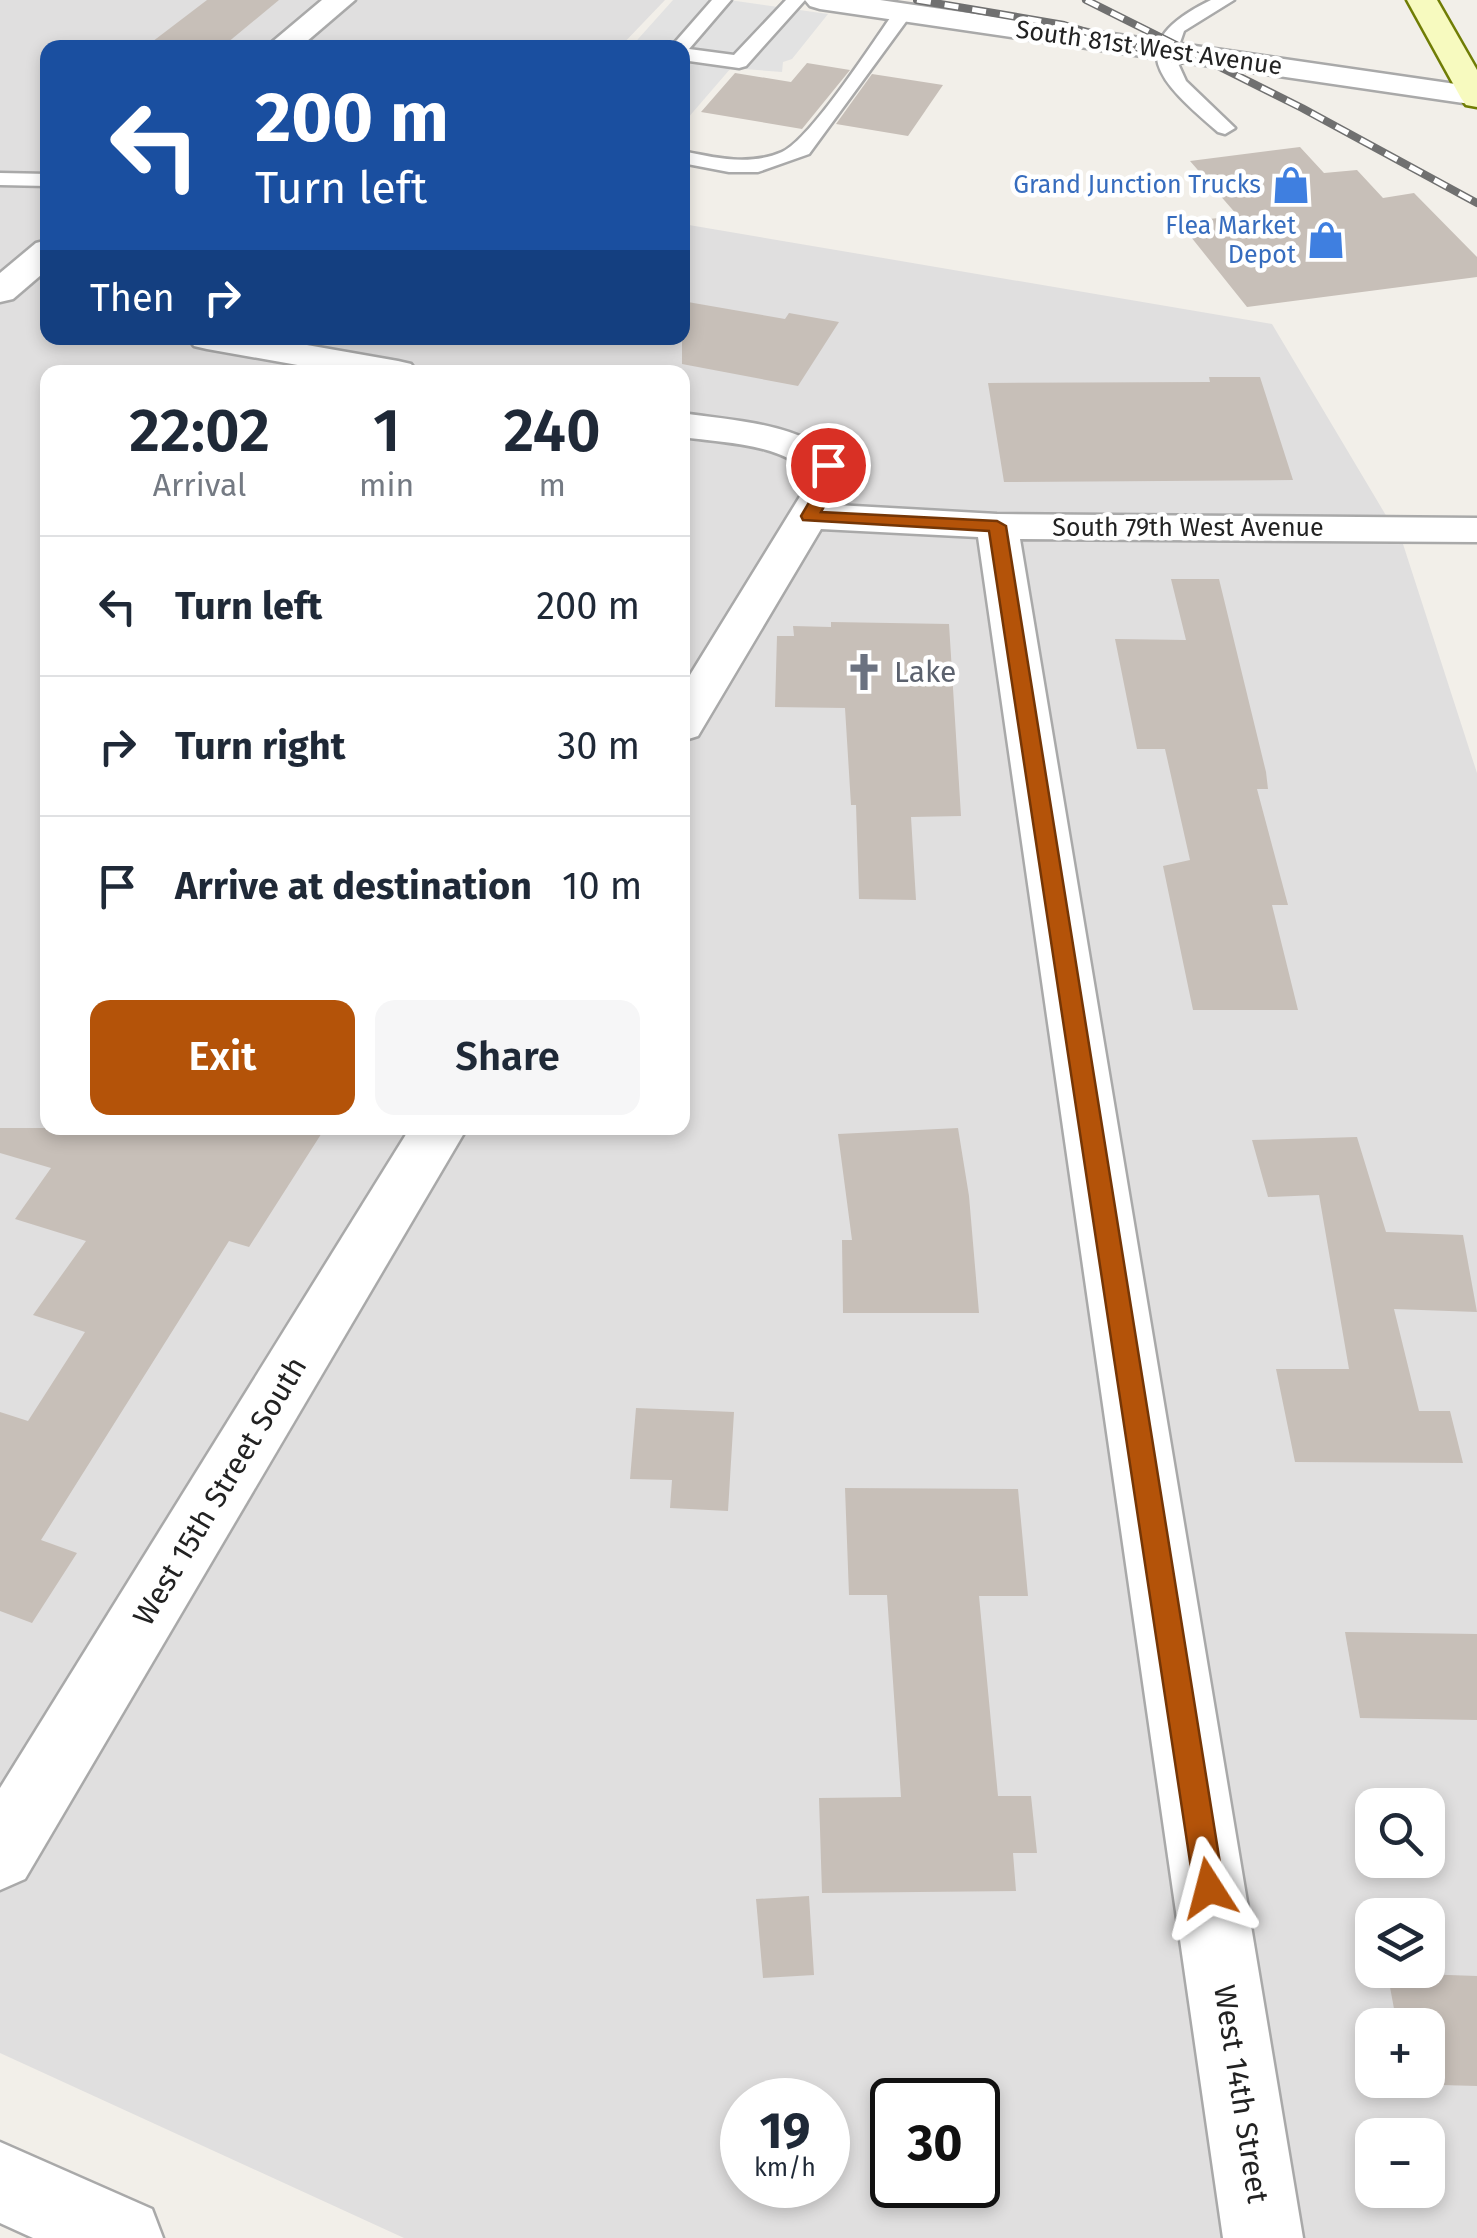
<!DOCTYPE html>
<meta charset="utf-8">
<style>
body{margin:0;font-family:"Fira Sans",sans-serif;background:#f6f6f7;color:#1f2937;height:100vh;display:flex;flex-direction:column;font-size:38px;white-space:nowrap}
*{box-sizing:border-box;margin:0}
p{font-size:32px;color:#747a83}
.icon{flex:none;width:55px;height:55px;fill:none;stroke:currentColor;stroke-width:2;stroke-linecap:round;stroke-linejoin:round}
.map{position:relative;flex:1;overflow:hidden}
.sheet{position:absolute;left:40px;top:365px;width:650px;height:770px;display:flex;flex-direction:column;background:#fff;border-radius:20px;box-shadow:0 5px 15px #0003}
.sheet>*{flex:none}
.top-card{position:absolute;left:40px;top:40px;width:650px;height:305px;border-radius:20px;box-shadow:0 5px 15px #0003;background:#1a4fa0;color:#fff;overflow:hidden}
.tools{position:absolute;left:1355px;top:1788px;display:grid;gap:20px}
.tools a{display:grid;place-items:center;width:90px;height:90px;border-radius:20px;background:#fff;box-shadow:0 5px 15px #0003;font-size:50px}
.speed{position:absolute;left:720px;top:2078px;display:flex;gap:20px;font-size:50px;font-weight:700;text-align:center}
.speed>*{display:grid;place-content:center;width:130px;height:130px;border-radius:50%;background:#fff;box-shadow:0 5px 15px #0003;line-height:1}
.speed small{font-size:25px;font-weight:400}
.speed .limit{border:5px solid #111;border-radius:15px;background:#fff;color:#111}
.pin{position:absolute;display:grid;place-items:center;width:85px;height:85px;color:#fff;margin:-42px;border:5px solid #fff;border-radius:50%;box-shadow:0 2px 10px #0007}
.me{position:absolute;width:110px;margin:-55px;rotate:351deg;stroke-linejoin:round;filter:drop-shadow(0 0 8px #0008)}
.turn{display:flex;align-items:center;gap:35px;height:210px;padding:0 50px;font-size:45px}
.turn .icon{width:130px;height:130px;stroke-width:2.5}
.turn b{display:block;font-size:70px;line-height:85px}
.then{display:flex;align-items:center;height:95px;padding:0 50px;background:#0003;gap:20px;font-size:38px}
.eta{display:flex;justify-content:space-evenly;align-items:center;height:170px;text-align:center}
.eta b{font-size:60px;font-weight:600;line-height:70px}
.cta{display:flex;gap:20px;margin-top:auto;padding:20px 50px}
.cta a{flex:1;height:115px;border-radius:20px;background:#b45309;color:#fff;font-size:40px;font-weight:600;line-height:115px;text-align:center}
.cta a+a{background:#f6f6f7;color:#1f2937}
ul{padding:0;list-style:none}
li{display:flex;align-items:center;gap:30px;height:140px;padding:0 50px;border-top:2px solid #e0e1e3}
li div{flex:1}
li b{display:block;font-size:38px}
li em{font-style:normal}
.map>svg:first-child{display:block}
</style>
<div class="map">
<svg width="1477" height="2238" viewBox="0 0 1477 2238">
<rect width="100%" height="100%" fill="#f2efe9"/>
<path fill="#e0dfdf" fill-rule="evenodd" d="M0,0h665l-45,47 -572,1v290h634l1,-114 589,100 131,220 74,229v1465h-1073l-404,-185zM48,372h634v756h-634zM1372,1805h56v55h-56zM1372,1915h56v55h-56zM1372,2025h56v55h-56zM742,2100h86v85h-86zM892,2100h86v85h-86zM1372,2135h56v55h-56z"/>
<path fill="#e2e2e2" d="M673,0h56l99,14 -36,45 -9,3 -1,10 -51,-4 -44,51h-4l-1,-71h-52z"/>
<g fill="#c7bfb8">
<path d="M207,0h72l-58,48h-77z"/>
<path d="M807,63l43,7 -48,59 -101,-17 34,-39 56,9z"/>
<path d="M872,74l71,11 -35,51 -72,-12z"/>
<path d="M1300,147l24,26 33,-3 26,28 31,-5 63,64v20l-230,30 -68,-85 59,-6 -48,-55z"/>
<path d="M682,301l103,18 4,-6 50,9 -41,64 -116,-22z"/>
<path d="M1209,377h51l33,103 -289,2 -16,-99 222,-1z"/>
<path d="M1171,579h48l47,193 2,17h-11l31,116h-16l26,105h-105l-30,-144 27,-6 -25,-111h-28l-22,-110 71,1z"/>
<path d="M831,622l118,2 12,192 -50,1 5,83 -57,-1 -3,-94h-5l-6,-97 -70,-1 2,-71h17l-1,-10 38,1z"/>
<path d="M0,1128h325l-76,119 -20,-6 -188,299 36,13 -45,70 -32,-12v-199l28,9 57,-89 -52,-17 53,-74 -71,-22 36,-51 -51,-15z"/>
<path d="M958,1128l11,68 10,117h-136l-1,-73h10l-14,-106z"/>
<path d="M1357,1137l29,95 77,3 14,77 -83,-3 25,102h31l13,52 -168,-1 -19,-93h73l-30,-174 -51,2 -16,-57z"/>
<path d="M636,1408l98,4 -6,99 -58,-3 2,-28 -42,-1z"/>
<path d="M845,1488l173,1 10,107h-49l19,200h33l6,57h-24l3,38 -194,2 -3,-95 82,-1 -14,-202h-38z"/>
<path d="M1345,1632l132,2v86l-117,-2z"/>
<path d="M809,1896l5,79 -51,3 -7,-79z"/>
<path d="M1420,1974l57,2v110l-71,-2v-4h22v-55h-31l-7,-38 33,1z"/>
</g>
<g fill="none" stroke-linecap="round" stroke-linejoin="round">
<g stroke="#a9a9a9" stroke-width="5">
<g id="lane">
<path d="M712,0h19l-42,49 45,6 52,-55h19l-59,66 -7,2 -57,-8v-12h-12z"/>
<path d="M1211,0h23l-50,31 -9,26 11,24 49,47 -10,6 -7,-2c-58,-50 -99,-87 -7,-132z"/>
<path d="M904,6l9,6 -104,142 -51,18h-29l-47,-9v-12c33,7 68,15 100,1 29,-13 93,-113 115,-144z"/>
<path d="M0,173l48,1v12l-48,-1z"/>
</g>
</g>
<g stroke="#a9a9a9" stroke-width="5">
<g id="street">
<path d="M322,0h33l-56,48h-34z"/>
<path d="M805,0h75l596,87 1,18 -657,-96 -10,-3z"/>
<path d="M48,240v29l-35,30 -13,3v-29l36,-30z"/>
<path d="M188,338h79l131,23 13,3 6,8h-80l-130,-23 -13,-3z"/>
<path d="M682,413c59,9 135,10 170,64l-16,28 161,9 480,4v24l-457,-3 283,1699h-80l-245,-1701 -157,-8 -123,207 -16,5v-53l130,-211c-27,-34 -89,-34 -130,-40z"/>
<path d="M410,1128h57l-442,751 -25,11v-102z"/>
<path d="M0,2142l152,67 11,29h-130l-33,-15z"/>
</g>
</g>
<g stroke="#707d05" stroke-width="5">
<path id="secondary" d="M1407,0h30l40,70v37l-11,-2 -5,-7z"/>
</g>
<use href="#lane" fill="#fff" fill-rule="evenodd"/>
<use href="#street" fill="#fff" fill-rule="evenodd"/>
<use href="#secondary" fill="#f7fabf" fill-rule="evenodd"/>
<g stroke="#707070" stroke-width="8">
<g id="rail">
<path d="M917,0l147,25 117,36"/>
<path d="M1086,0l216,108 175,95"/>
</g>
</g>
<use href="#rail" stroke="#fff" stroke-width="5" stroke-dasharray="14" stroke-linecap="butt"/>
</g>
<path fill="#b45309" stroke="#753606" stroke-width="2.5" d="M828,460l6,1 6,16 -19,35 176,9 9,5 218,1362 -5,11 -10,4 -11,-4 -4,-11 -205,-1357 -186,-11 -2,-4 23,-39 -4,-12z"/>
<defs>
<g id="shop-bare" transform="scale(3)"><path d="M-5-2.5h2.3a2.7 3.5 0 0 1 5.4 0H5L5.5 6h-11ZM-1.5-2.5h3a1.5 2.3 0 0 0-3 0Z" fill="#3f7fe0" stroke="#fff" stroke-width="2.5" paint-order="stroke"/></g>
<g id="church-bare" transform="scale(3)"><path d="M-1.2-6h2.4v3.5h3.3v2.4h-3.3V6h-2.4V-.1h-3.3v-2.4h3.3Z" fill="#6b7280" stroke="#fff" stroke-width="2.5" paint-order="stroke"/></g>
</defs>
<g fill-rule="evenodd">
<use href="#shop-bare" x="1291" y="185"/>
<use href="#shop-bare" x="1326" y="240"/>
<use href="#church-bare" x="864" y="672"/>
</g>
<g text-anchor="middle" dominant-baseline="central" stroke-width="9" stroke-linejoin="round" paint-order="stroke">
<g font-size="25" fill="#222" stroke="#fff">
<text transform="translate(1149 48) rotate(8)">South 81st West Avenue</text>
<text x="1188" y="528">South 79th West Avenue</text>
</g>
<g font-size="25" fill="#366cbe" stroke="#fff" text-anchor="end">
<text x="1261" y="185">Grand Junction Trucks</text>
<text x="1296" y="226">Flea Market<tspan x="1296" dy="29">Depot</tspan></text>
</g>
<g font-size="30" fill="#5b616d" stroke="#fff" text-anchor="start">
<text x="894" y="672">Lake</text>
</g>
<g font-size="30" fill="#222" stroke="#fff">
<text transform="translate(220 1491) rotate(-59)">West 15th Street South</text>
<text transform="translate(1241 2094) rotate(81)">West 14th Street</text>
</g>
</g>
</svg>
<div class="tools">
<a><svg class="icon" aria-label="search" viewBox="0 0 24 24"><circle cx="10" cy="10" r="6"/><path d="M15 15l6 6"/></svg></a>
<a><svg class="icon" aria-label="layers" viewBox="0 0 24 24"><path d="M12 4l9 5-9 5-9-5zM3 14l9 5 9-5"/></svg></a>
<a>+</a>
<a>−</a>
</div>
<div class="speed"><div>19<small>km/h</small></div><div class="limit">30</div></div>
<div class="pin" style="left:828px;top:465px;background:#d93025"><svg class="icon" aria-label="arrive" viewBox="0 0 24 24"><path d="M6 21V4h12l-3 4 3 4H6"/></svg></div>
<svg class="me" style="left:1209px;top:1888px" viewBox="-20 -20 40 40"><path d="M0-17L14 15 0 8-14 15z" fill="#b45309" stroke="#fff" stroke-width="4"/></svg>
<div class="top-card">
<div class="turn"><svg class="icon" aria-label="left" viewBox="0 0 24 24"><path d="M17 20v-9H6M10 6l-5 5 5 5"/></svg><div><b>200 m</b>Turn left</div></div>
<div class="then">Then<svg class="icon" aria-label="right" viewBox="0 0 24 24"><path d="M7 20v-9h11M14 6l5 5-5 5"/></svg></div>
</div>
<section class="sheet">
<div class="eta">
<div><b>22:02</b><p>Arrival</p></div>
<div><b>1</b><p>min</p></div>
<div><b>240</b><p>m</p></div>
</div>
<ul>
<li><svg class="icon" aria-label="left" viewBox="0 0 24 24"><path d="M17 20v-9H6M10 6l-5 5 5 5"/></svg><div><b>Turn left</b></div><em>200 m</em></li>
<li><svg class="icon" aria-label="right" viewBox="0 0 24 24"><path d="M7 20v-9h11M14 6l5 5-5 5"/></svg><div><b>Turn right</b></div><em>30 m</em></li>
<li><svg class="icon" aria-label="arrive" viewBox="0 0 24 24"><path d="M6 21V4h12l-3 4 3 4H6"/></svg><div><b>Arrive at destination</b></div><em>10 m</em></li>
</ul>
<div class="cta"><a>Exit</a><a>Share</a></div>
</section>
</div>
